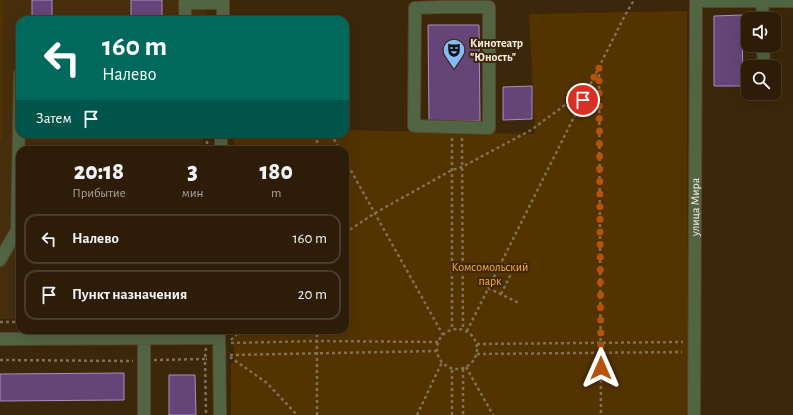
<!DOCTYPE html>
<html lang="ru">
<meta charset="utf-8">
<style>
body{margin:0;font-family:"Alegreya Sans",sans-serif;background:#392a16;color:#f1f3f6;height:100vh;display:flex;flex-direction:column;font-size:15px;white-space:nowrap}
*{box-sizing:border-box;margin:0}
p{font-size:13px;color:#a7a29c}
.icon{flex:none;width:22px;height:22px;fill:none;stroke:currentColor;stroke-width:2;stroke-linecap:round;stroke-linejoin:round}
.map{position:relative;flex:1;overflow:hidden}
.details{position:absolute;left:16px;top:146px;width:333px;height:188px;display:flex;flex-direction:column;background:#2d1d08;border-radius:12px;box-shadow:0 4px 16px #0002,0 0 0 1px #483b29}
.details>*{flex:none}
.guide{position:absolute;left:16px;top:16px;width:333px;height:122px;border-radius:12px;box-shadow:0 4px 16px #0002,0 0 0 1px #483b29;background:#00695c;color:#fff;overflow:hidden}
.fabs{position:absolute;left:741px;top:12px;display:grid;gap:8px}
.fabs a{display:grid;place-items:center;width:40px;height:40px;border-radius:8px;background:#2d1d08;box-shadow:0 4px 16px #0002,0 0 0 1px #483b29;font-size:20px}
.pin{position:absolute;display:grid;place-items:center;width:34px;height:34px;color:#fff;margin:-17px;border:2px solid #fff;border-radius:50%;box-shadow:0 1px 4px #0007}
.me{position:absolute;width:44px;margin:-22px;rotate:0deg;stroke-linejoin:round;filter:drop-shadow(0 0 3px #0008)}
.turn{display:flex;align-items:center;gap:14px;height:84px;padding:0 20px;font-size:18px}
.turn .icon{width:52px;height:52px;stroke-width:2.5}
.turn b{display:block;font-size:28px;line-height:34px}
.then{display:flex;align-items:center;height:38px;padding:0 20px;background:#0003;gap:8px;font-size:15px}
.eta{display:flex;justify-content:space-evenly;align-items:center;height:68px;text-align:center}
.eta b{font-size:24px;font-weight:800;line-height:28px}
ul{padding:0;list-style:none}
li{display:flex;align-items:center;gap:12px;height:50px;margin:0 8px 6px;padding:0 12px;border:2px solid #483b29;border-radius:12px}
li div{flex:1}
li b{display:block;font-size:15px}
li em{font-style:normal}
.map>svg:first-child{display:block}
</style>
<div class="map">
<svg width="793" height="415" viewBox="0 0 793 415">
<rect width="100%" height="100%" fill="#3c270a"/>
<path fill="#472f0e" d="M0,0h207v20h-187v114h183v16h-183v169h-20z"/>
<g fill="#533300">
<path d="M0,0h2v140l-2,2z"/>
<path d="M687,11l1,404h-457v-52h3v-33h111v-180h-111v-16h111v-4l190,4 -6,-120z"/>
</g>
<g fill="#654578" stroke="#ad8bc2">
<rect x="32" y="0" width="20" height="20"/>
<rect x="131" y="0" width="31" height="20"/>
<path d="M742,15l1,71h-29v-70z"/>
<path d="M428,25h51l1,96h-51z"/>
<path d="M532,86v33l-29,1v-33z"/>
<path d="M124,373v27l-124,1v-27z"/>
<path d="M169,375h26l1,40h-27z"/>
</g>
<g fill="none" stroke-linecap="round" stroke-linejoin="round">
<g stroke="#574328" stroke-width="14">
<g id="minor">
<path d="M696,1h97"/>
<path d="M762,2l1,17"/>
<path d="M441,7h48v121l-75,-2 1,-118z"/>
<path d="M185,20v-17h38"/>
<path d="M223,20v-20"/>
<path d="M763,45l1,22"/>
<path d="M221,150v-16"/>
<path d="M0,260l17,-30 3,-156"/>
<path d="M219,330l1,85"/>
<path d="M144,338v77"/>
<path d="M0,339l219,-1"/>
<path id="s1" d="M694,415l2,-415"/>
</g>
</g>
<g stroke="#826f57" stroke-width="2.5" stroke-dasharray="3 3" stroke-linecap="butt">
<path d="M207,20v-6"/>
<path d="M599,68l2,347"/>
<path d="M317,134v16"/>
<path d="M331,134l9,16"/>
<path d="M452,138v191"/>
<path d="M462,138l1,192"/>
<path d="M207,150v-16"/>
<path d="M345,160l98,175"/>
<path d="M345,233l30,-20 77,-43 10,-3 69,-37 57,-42"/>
<path d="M488,288l31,15"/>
<path d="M501,294l13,-26 -13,-5"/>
<path d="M0,322h20"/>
<circle cx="457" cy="349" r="20"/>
<path d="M467,331l157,-314 10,-17"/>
<path d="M231,340l10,-10"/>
<path d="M231,343l86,-2 121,1"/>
<path d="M477,344l206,-2"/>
<path d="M206,348l-1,11h2"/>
<path d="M477,354l205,-2"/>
<path d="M230,355l207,-4"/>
<path d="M230,357l37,26 30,32"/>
<path d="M0,360l133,1"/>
<path d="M154,360l51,-1 1,56"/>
<path d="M466,367l27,48"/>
<path d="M463,369v46"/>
<path d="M317,415v-85"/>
<path d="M417,415l25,-53"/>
<path d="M452,415v-46"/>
</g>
<use href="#minor" stroke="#526543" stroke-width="12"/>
</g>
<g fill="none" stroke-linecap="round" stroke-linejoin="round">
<path stroke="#b45309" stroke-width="7" stroke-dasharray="0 12.6" d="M583,100l16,-33 2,301"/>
</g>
<defs>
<g id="theatre-pin" transform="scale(1.15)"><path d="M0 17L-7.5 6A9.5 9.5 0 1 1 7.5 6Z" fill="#84bcfb" stroke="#3c270a"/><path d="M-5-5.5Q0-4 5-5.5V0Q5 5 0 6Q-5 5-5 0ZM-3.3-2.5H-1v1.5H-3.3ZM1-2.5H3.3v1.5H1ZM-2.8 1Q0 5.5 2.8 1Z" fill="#111"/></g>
</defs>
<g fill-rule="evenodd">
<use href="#theatre-pin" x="454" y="50"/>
</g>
<g text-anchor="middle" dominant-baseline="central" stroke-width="4" stroke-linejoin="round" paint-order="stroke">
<g font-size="12" font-weight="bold" fill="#fdefdf" stroke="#3c270a" text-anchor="start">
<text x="470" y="43">Кинотеатр<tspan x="470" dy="14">"Юность"</tspan></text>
</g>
<g font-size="12" fill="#fdefdf" stroke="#3c270a">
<text stroke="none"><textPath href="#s1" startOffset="208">улица Мира</textPath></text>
</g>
<g font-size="12" fill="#ffaf37" stroke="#3c270a">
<text x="490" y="267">Комсомольский<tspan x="490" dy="14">парк</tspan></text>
</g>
</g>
</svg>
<div class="fabs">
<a><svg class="icon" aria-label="sound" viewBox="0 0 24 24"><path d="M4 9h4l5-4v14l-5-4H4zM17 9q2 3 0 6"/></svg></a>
<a><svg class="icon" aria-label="search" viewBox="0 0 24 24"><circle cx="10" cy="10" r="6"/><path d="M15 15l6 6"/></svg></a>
</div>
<div class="pin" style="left:583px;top:100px;background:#d93025"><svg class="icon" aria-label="arrive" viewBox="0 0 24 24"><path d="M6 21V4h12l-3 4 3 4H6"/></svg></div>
<svg class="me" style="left:601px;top:368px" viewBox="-20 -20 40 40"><path d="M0-17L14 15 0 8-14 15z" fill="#b45309" stroke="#fff" stroke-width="4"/></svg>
<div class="guide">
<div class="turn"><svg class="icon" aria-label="left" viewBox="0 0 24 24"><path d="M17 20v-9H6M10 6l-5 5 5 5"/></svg><div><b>160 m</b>Налево</div></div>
<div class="then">Затем<svg class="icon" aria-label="arrive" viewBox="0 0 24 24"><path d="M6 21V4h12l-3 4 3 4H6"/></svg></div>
</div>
<section class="details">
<div class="eta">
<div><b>20:18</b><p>Прибытие</p></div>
<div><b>3</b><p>мин</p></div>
<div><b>180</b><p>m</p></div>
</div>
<ul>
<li><svg class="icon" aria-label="left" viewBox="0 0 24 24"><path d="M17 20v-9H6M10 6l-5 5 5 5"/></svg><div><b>Налево</b></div><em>160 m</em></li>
<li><svg class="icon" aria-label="arrive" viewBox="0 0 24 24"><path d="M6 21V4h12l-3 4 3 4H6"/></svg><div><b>Пункт назначения</b></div><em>20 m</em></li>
</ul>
</section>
</div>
